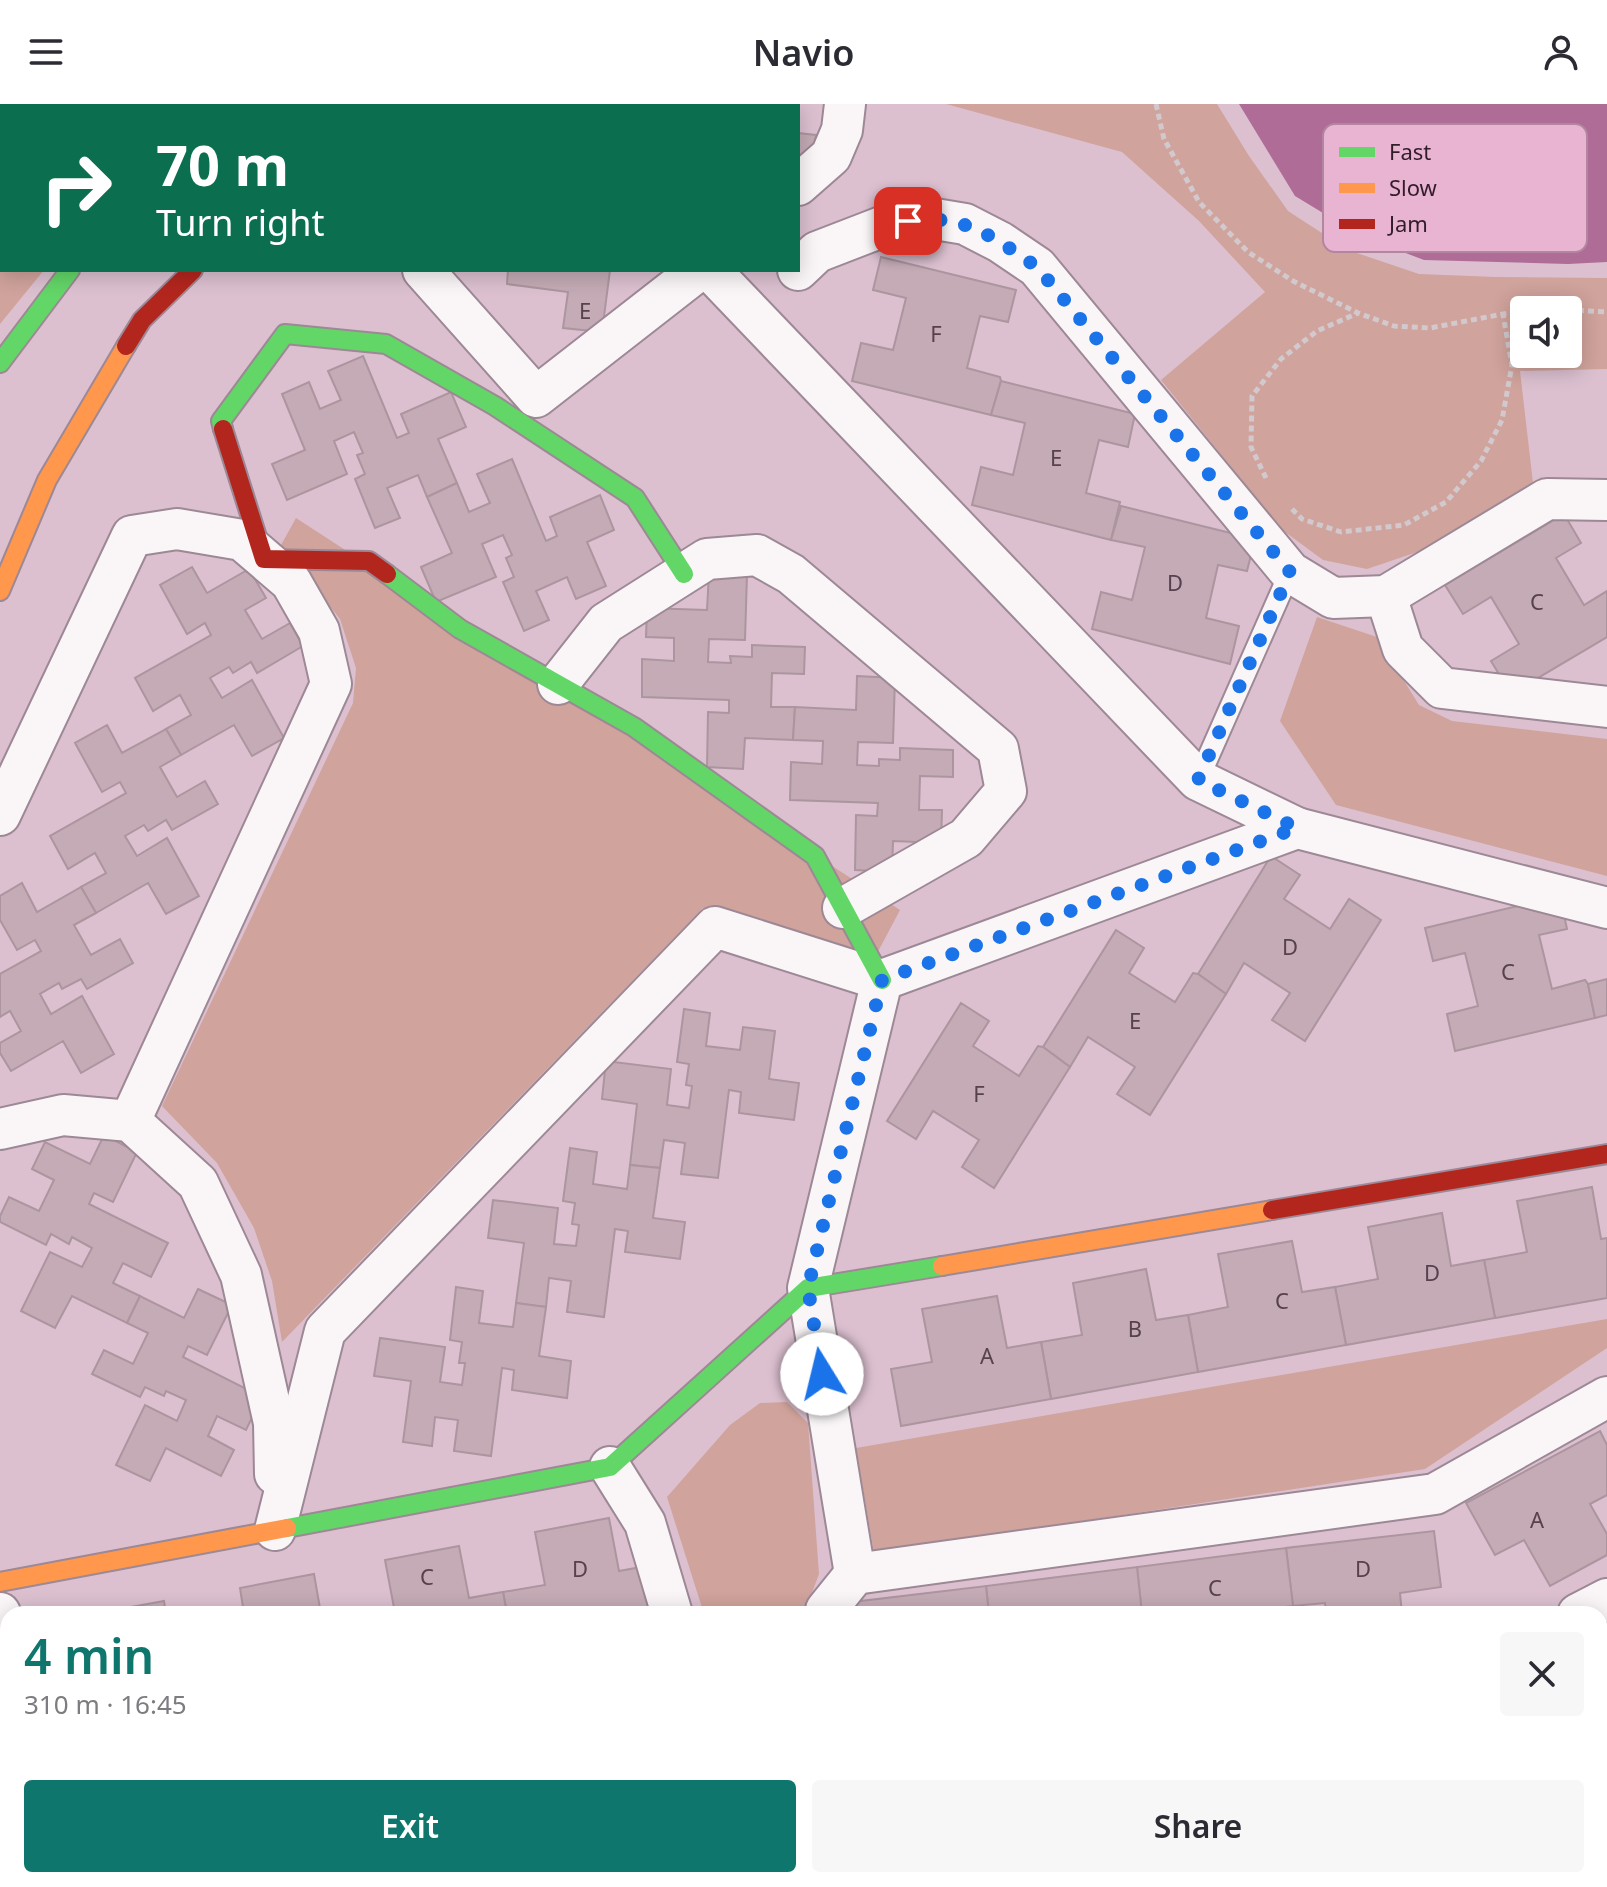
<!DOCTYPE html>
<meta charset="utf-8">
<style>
body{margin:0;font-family:"Noto Sans",sans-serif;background:#f7f7f7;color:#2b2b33;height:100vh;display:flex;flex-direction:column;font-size:30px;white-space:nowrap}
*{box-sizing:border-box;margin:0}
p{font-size:26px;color:#7c7c81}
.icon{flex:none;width:44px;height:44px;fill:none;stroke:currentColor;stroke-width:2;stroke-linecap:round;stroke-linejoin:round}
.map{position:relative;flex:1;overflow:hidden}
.details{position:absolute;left:0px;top:1502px;width:1608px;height:282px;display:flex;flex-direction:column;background:#fff;border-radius:24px 24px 0 0;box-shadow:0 4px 20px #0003}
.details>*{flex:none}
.top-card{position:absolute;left:0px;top:0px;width:800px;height:168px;box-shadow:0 4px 20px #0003;background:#0b6e4f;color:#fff;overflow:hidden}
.fabs{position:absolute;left:1510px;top:192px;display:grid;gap:16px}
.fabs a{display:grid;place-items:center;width:72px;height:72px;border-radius:8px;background:#fff;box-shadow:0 4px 20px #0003;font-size:40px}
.pin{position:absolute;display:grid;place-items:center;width:68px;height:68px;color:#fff;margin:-34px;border-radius:16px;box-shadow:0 4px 12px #0006}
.me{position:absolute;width:88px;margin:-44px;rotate:351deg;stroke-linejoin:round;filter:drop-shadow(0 0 6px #0008)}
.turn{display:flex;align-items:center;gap:28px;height:168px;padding:0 24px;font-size:36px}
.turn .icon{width:104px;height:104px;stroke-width:2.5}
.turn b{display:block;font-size:56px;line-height:68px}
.round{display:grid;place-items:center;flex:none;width:84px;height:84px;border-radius:8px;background:#f7f7f7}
.summary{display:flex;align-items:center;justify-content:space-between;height:136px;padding:0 24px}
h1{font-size:48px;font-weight:600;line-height:60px;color:#0f766e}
.button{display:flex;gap:16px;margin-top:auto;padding:16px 24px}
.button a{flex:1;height:92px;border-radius:8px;background:#0f766e;color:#fff;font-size:32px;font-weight:600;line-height:92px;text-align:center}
.button a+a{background:#f7f7f7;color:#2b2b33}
header{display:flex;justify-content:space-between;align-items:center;height:104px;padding:0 24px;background:#fff;font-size:36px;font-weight:600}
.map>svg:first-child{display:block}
</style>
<header><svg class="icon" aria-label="menu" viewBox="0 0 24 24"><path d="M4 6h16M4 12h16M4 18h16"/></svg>Navio<svg class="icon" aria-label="person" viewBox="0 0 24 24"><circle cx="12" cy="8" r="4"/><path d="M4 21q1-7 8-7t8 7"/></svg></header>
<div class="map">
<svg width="1607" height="1783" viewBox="0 0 1607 1783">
<rect width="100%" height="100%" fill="#dcc0d0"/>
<g fill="#d0a39c" fill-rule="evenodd">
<path d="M946,0h271l32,52 39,55 60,39 71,24 77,3 111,1v91l-87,2 13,112 -104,65 -62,21 -44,-9 -42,-31 -120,-149 104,-88 -66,-71 -77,-69zM1524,206h44v44h-44z"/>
<path d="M2,162v4h42l-44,54v-57z"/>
<path d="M296,414l604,392 -28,53 -169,-55 -421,434 -10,-61 -18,-53 -37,-65 -55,-57 191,-403 3,-35 -16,-49 -59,-74z"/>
<path d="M1317,513l60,20 42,68 33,16 155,18v137l-271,-71 -56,-84z"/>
<path d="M1607,1215v29l-182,121 -551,84 -18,-105z"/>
<path d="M787,1298l21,21 11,151 -15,40h-100l-37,-117 63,-72 30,-22z"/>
<path d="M1607,1649v100l-7,3v-99z"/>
<path d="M0,1661l8,36v79h18l1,7h-27z"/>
<path d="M90,1776h250l-13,7h-235z"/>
<path d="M749,1776h170l1,7h-171z"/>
<path d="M1404,1776h138l-17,7h-172z"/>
</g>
<g fill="#af6c96">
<path d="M1239,0h368v158l-39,2 -144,-4 -63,-24 -66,-40z"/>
<path d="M1607,1749v34h-82l17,-7h58v-24z"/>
</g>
<g fill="#c4abb5" stroke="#ac959e" stroke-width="2">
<path d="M657,0h130v2h-131z"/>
<path d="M2,21v121l-2,-3v-117z"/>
<path d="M798,29l18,2 -3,27 -15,-2z"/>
<path d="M881,153l135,33 -8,32 -28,-6 -13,52 33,9 1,4 -10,34 -139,-34 9,-38 32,7 13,-52 -33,-8z"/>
<path d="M508,166h102l-8,62 -39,-4 5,-36 -61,-8z"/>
<path d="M363,252l34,82 12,-5 -8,-19 50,-22 15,35 -28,12 19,44 -30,14 -9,-22 -31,13 13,30 -25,10 -20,-49 10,-5 -8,-19 6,-2 -9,-21 -20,9 13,33 -60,26 -15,-36 33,-14 -23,-56 27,-12 11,27 21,-9 -13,-29z"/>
<path d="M1001,277l134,33 -7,33 -29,-7 -13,53 34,9 -9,38 -139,-35 9,-38 32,8 12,-52 -34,-8z"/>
<path d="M512,355l34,82 11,-5 -7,-19 50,-22 14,35 -27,12 19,44 -30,13 -9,-22 -31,14 13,29 -25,11 -21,-49 11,-5 -8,-19 6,-3 -9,-20 -21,9 14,33 -60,25 -15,-35 31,-14 -25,-56 30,-14 12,29 21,-9 -13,-29z"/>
<path d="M1121,402l134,33 -8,32 -29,-6 -12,53 33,8 -9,38 -138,-35 9,-37 31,8 13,-53 -34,-7z"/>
<path d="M1564,410l17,29 -25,15 28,47 23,-14v46l-96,57 -20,-33 28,-17 -28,-47 -28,17 -18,-29z"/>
<path d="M192,463l15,26 42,-24 17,29 -21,12 17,29 28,-16 13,23 -46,27 -6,-11 -18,11 -4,-6 -19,11 12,20 30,-18 32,58 -32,18 -18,-31 -53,30 -15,-26 25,-14 -11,-20 -27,16 -18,-33 76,-43 -6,-12 -18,11 -27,-49z"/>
<path d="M709,469l38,2 -2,65 -36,-1 -1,23 23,1 -1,-7 22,1v-12l53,2 -1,27 -32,-1 -1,34h24l-2,33 -48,-2 -2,31 -36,-2 1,-55 21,1v-13l-87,-3v-38l32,2v-23l-28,-1 1,-29 60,2z"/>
<path d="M857,572l38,2 -2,65 -35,-1 -1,23 22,1v-7l21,1v-12l53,2v27l-33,-1 -1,34h23l-1,33 -48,-2 -1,31 -37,-2 1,-55 21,1 1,-13 -88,-3 1,-38 31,2 1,-23 -30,-1 2,-33 61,3z"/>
<path d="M107,621l15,28 44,-24 15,26 -21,12 17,30 28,-16 13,23 -46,26 -6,-10 -18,11 -4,-6 -19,11 12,20 30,-18 32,58 -33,18 -18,-31 -52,30 -15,-26 25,-14 -11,-20 -27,16 -18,-33 76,-43 -6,-11 -18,10 -27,-49z"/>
<path d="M1271,752l29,19 -16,24 46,30 19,-30 32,21 -76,121 -33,-21 18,-27 -46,-30 -18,31 -28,-20z"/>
<path d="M22,779l15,29 44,-25 15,26 -22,12 17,30 29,-16 13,24 -46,26 -6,-10 -19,10 -3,-6 -19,11 11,20 31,-18 32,58 -33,19 -18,-32 -52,30 -11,-18v-10l21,-12 -11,-20 -10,6v-43l41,-23 -6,-11 -18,10 -17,-30v-24z"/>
<path d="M1560,792l7,33 -28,6 13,54 33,-9 3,4 7,34 -140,33 -8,-37 31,-8 -13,-53 -32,8 -8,-33z"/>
<path d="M1116,826l28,18 -15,25 46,29 18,-29 5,1 28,20 -76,121 -33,-21 18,-27 -47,-30 -18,30 -27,-20z"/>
<path d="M1607,875v36l-12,3 -7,-34z"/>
<path d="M961,899l28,18 -16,25 46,30 19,-30 5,1 27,20 -76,121 -32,-21 17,-27 -46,-29 -17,28 -29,-18z"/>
<path d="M684,905l26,4 -4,33 34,4 3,-23 32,4 -6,48 30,4 -5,37 -55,-7 2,-21 -12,-2 -11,88 -37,-4 4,-31 -21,-3 -4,28 -30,-3 7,-61 -35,-5 4,-38 65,8 -4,36 22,3 3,-22 -6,-1 3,-21 -12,-2z"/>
<path d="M104,1031l33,17 -24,50 -19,-9 -5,11 79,39 -17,34 -28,-14 -10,20 27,13 -13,27 -55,-27 -17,32 -34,-17 29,-59 32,15 10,-19 -20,-11 -3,7 -18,-10 -5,11 -46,-23v-6l9,-19 30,14 15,-31 -22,-11 13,-27 45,22z"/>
<path d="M570,1044l27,4 -4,32 34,5 3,-24 30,3 -7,50 32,4 -5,37 -55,-7 3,-21 -13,-2 -11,88 -37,-5 4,-31 -22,-3 -3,29 -30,-4 8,-60 -36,-5 5,-38 65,8 -4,36 22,2 3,-21 -7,-1 3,-21 -12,-2z"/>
<path d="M1592,1083l9,52 6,-1v60l-112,20 -11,-58 43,-8 -10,-51z"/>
<path d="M1442,1109l9,53 33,-6 11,58 -149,27 -11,-58 43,-8 -10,-52z"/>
<path d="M1292,1137l10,51 33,-5 11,58 -148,27 -10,-57 40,-8 -10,-53z"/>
<path d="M1146,1165l10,51 32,-5 10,57 -147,27 -10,-57 41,-7 -9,-52z"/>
<path d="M456,1183l27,4 -4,32 34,4 3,-24 30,4 -7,49 32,5 -4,37 -55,-8 2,-20 -12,-2 -11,88 -37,-5 4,-31 -23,-3 -3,29 -29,-4 8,-61 -37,-5 6,-38 65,9 -5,35 22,3 3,-22h-6l3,-21 -12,-2z"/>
<path d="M198,1185l34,16 -25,50 -19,-9 -5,11 79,40 -16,33 -29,-14 -9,20 26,14 -13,26 -55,-28 -16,33 -34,-16 29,-60 32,16 9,-21 -20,-9 -2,5 -19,-9 -5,10 -48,-23 12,-24 29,14 15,-31 -21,-10 13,-27 44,22z"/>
<path d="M997,1192l10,52 34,-6 10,57 -150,27 -10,-57 41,-7 -10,-53z"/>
<path d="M1600,1327l7,14v50l-17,9 17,30v21l-57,31 -26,-46 -29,15 -29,-52z"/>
<path d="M609,1414l10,53 33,-6 9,49h-154l-4,-22 42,-7 -10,-53z"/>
<path d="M1434,1427l7,56 -41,6 2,21h-76l-1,-11 -32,3 -7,-58z"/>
<path d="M459,1442l10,52 34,-6 4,22h-119l7,-1 -10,-53z"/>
<path d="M1286,1444l7,58 -41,5v3h-110l-5,-47z"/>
<path d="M1137,1463l5,47h-153l-3,-28z"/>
<path d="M314,1470l7,40h-77l-4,-26z"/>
<path d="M986,1482l3,28h-152l-1,-10z"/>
<path d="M164,1497l2,13h-73z"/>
<path d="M460,1776h87l4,7h-105z"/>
<path d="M547,1776h122l4,7h-86l-3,-7 -13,7h-20z"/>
</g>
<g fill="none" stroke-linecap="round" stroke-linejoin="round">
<g stroke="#9d8895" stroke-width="24">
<g id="lane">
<path d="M1198,676l92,-208"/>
<path d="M1194,1776l1,4"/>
</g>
</g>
<g stroke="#9d8895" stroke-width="44">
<g id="street">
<path d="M364,0l2,2"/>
<path d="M551,2l3,-2"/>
<path d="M798,81l33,-29 11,-26 3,-26"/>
<path d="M423,166l113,127 163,-127"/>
<path d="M710,166l488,510 99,48 310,80"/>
<path d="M798,166l19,-18 70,-27 42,-7 36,6 35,18 37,25 253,305 43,26 53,-2 161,-97 60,1"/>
<path d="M1386,492l17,53 39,39 165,19"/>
<path d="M558,580l48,-61 101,-64 50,-4 34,19 207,175 8,42 -40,47 -123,70"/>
<path d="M0,711l132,-279 45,-7 65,11 49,42 28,49 12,53 -201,437"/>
<path d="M0,1025l63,-14 67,6 68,62 43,92 33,148 1,51"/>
<path d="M610,1363l35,56 27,91"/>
<path d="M275,1426l50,-199 390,-404 167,53"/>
<path d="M855,1470l-47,-286 74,-308 415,-152"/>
<path d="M0,1509l8,35"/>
<path d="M826,1510v-4l29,-36 580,-80 172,-97"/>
<path d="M1578,1510l29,-15"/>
<path d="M60,1776l2,7"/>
<path d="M726,1776l2,7"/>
<path d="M365,1783l14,-7"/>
</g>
</g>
<g stroke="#9d8895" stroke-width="22">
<g id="fast">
<path d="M224,2l2,-2"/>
<path d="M0,259l70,-93"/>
<path d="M223,325l-2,-8 64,-87 101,10 109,62 140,92 49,76"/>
<path d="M387,470l73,55 174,98 181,129 67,124"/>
<path d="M287,1424l323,-61 198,-179 134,-22"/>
</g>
</g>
<g stroke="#9d8895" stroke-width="22">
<g id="slow">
<path d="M394,2l4,-2"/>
<path d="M0,487l47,-111 79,-134"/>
<path d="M942,1162l330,-56"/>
<path d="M0,1478l287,-54"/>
</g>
</g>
<g stroke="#9d8895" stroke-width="22">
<g id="jam">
<path d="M126,242l16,-26 51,-50"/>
<path d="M223,325l41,130 105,2 18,13"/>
<path d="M1272,1106l335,-56"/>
</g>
</g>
<g stroke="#d2c9ce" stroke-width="5" stroke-dasharray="6 4" stroke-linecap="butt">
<path d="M1156,0l8,35 35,63 49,50 45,29 65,32 36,13 36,2 94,-18"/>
<path d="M1526,206l7,-1 35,1"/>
<path d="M1568,206l39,2"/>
<path d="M1266,374l-15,-31 1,-51 29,-37 36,-28 41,-18"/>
<path d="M1292,405l10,10 39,13 63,-7 42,-23 35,-41 21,-41 10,-55 -9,-51"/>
<path d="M856,1776l3,7"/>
</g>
<use href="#lane" stroke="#faf6f8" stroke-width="20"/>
<use href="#street" stroke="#faf6f8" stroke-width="40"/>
<use href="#fast" stroke="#63d668" stroke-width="18"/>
<use href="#slow" stroke="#ff974d" stroke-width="18"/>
<use href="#jam" stroke="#b3261e" stroke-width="18"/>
</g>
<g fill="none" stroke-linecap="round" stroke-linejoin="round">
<path stroke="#1a73e8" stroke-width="14" stroke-dasharray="0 25.2" d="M822,1270l-14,-86 74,-308 415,-152 -99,-48 92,-208 -253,-305c-44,-30 -73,-54 -129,-46"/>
</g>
<g text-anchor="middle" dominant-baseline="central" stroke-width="7" stroke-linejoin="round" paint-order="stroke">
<g font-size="22" fill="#56414d">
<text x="585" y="206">E</text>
<text x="936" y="229">F</text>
<text x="1056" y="353">E</text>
<text x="1175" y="478">D</text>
<text x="1537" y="497">C</text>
<text x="1290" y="842">D</text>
<text x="1508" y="867">C</text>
<text x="1135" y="916">E</text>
<text x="979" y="989">F</text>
<text x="1432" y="1168">D</text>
<text x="1282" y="1196">C</text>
<text x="1135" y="1224">B</text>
<text x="987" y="1251">A</text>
<text x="1537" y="1415">A</text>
<text x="580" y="1464">D</text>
<text x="1363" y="1464">D</text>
<text x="427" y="1472">C</text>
<text x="1215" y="1483">C</text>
</g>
</g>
<rect x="1323" y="20" width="264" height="128" rx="12" fill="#e9b3d2" stroke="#b2869f" stroke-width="2"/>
<rect x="1339" y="43" width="36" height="10" fill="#63d668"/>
<rect x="1339" y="79" width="36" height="10" fill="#ff974d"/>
<rect x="1339" y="115" width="36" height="10" fill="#b3261e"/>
<g font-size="22" fill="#311d29">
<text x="1389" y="56">Fast</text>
<text x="1389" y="92">Slow</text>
<text x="1389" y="128">Jam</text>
</g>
</svg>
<div class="fabs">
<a><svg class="icon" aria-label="sound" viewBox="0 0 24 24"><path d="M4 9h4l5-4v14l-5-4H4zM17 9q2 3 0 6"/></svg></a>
</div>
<div class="pin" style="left:908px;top:117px;background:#d93025"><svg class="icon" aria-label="arrive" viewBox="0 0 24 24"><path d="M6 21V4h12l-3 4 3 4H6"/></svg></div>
<svg class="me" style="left:822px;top:1270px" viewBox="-20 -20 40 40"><circle r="19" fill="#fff"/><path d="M0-13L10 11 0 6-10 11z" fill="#1a73e8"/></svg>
<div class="top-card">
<div class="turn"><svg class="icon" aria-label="right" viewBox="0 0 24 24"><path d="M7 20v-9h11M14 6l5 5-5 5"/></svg><div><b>70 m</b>Turn right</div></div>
</div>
<section class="details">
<div class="summary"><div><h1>4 min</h1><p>310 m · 16:45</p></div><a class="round"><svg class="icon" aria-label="close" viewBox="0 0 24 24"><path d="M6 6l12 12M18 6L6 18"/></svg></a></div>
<div class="button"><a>Exit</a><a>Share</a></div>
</section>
</div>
